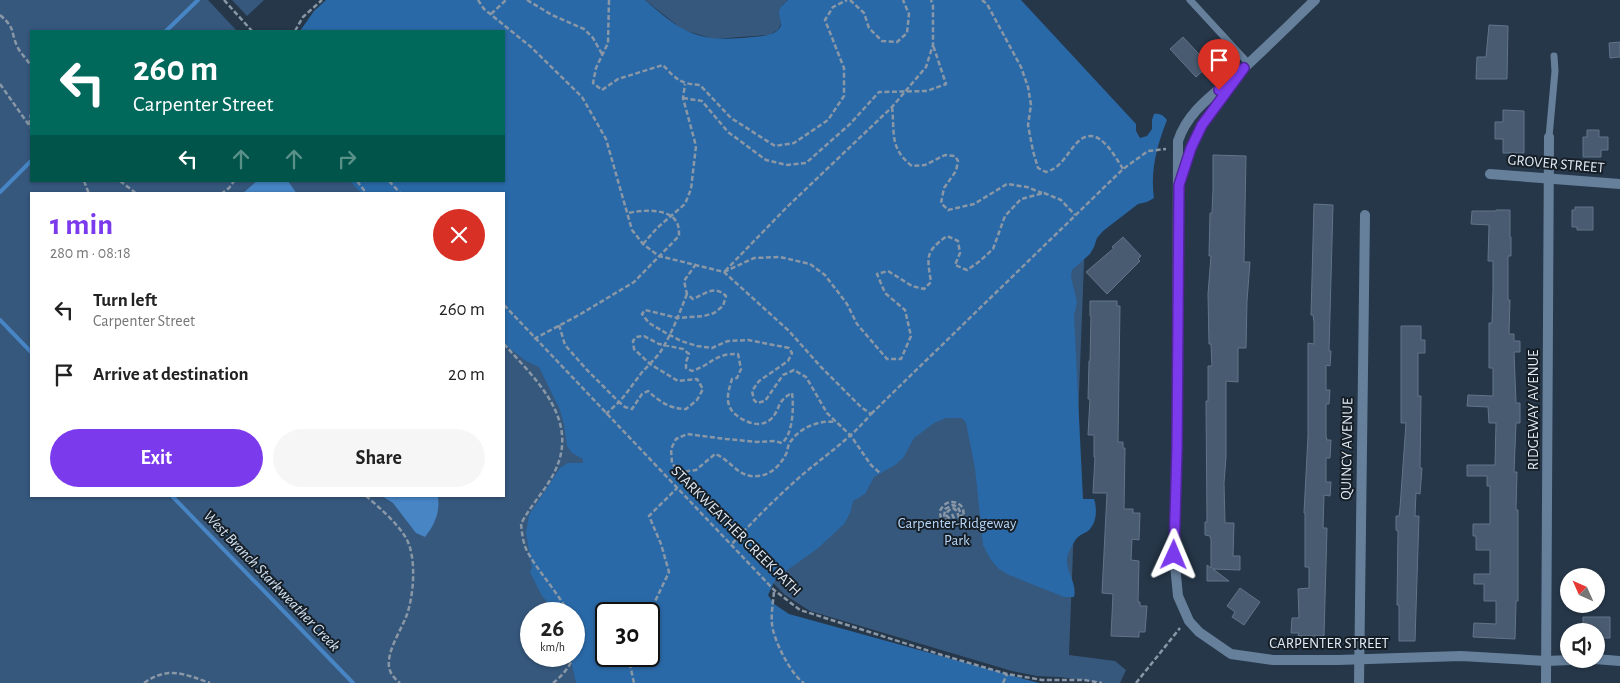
<!DOCTYPE html>
<meta charset="utf-8">
<style>
body{margin:0;font-family:"Alegreya Sans",sans-serif;background:#f6f6f6;color:#222;height:100vh;display:flex;flex-direction:column;font-size:19px;white-space:nowrap}
*{box-sizing:border-box;margin:0}
p{font-size:16px;color:#767676}
.icon{flex:none;width:28px;height:28px;fill:none;stroke:currentColor;stroke-width:2;stroke-linecap:round;stroke-linejoin:round}
.map{position:relative;flex:1;overflow:hidden}
.drawer{position:absolute;left:30px;top:192px;width:475px;height:305px;display:flex;flex-direction:column;background:#fff;border-radius:0px;box-shadow:0 1px 4px #0004}
.drawer>*{flex:none}
.top-card{position:absolute;left:30px;top:30px;width:475px;height:152px;border-radius:0px;box-shadow:0 1px 4px #0004;background:#00695c;color:#fff;overflow:hidden}
.needle{width:32px;rotate:315deg}
.controls{position:absolute;left:1560px;top:568px;display:grid;gap:10px}
.controls a{display:grid;place-items:center;width:45px;height:45px;border-radius:50%;background:#fff;box-shadow:0 1px 4px #0004;font-size:25px}
.speed{position:absolute;left:520px;top:602px;display:flex;gap:10px;font-size:25px;font-weight:700;text-align:center}
.speed>*{display:grid;place-content:center;width:65px;height:65px;border-radius:50%;background:#fff;box-shadow:0 1px 4px #0004;line-height:1}
.speed small{font-size:12px;font-weight:400}
.speed .limit{border:2px solid #111;border-radius:8px;background:#fff;color:#111}
.pin{position:absolute;display:grid;place-items:center;width:42px;height:42px;color:#fff;margin:-51px -21px;border-radius:50% 50% 50% 0;rotate:-45deg;box-shadow:0 0 5px #0007}
.pin .icon{rotate:45deg}
.me{position:absolute;width:55px;margin:-28px;rotate:1deg;stroke-linejoin:round;filter:drop-shadow(0 0 4px #0008)}
.turn{display:flex;align-items:center;gap:18px;height:105px;padding:0 20px;font-size:22px}
.turn .icon{width:65px;height:65px;stroke-width:2.5}
.turn b{display:block;font-size:35px;line-height:42px}
.lanes{display:flex;align-items:center;height:48px;padding:0 20px;background:#0003;justify-content:center;gap:25px;direction:ltr}
.lanes .off{opacity:.35}
.round{display:grid;place-items:center;flex:none;width:52px;height:52px;border-radius:26px;background:#f6f6f6}
.head{display:flex;align-items:center;justify-content:space-between;height:85px;padding:0 20px}
h1{font-size:30px;font-weight:600;line-height:38px;color:#7c3aed}
.button{display:flex;gap:10px;margin-top:auto;padding:10px 20px}
.button a{flex:1;height:58px;border-radius:30px;background:#7c3aed;color:#fff;font-size:20px;font-weight:600;line-height:58px;text-align:center}
.button a+a{background:#f6f6f6;color:#222}
ul{padding:0;list-style:none}
li{display:flex;align-items:center;gap:15px;height:65px;padding:0 20px}
li div{flex:1}
li b{display:block;font-size:19px}
li em{font-style:normal}
.map>svg:first-child{display:block}
</style>
<div class="map">
<svg width="1620" height="683" viewBox="0 0 1620 683">
<rect width="100%" height="100%" fill="#263749"/>
<g fill="#36587d" fill-rule="evenodd">
<path d="M0,0h208l29,31h-206v150h346l11,13h-357v302h473v-178l287,310 233,55h-1024zM531,614h43v42h-43zM606,614h43v42h-43z"/>
<path d="M232,0h32l-17,16z"/>
<path d="M645,0h143l-6,5 -1,18 -3,7 -9,5 -55,4 -31,-9z"/>
<path d="M1085,237l-16,418 46,6 11,9 -6,13h-17l-43,-6 -23,-1 -25,-5 -202,-60 -25,-16 -15,-15z"/>
</g>
<path fill="#2a69a7" fill-rule="evenodd" d="M326,0h319c39,34 54,43 107,37 8,-1 20,-1 26,-7 6,-6 1,-12 1,-18 1,-6 6,-9 9,-12h233l115,124v7l4,7 7,-2 5,-7v-9l2,-6c6,-1 9,1 13,6 -10,25 -17,51 -13,78l-7,4 -9,2 -35,27 -6,7 -3,9 -4,7 -18,16 -1,7 6,25 -3,14 9,183h11c3,9 3,22 -4,30 -3,4 -10,5 -13,9 -3,3 -6,10 -8,14 -8,16 9,28 5,45h-10l-57,-23 -8,-5 -8,-9 -8,-15 -8,-77 -9,-45 -4,-5h-16l-12,5 -20,15 -11,20 -8,7 -21,12 -9,17 -12,7 -3,12 -6,11 -27,25 -41,29 -8,17 6,9 15,10 250,69h-463l-6,-27h4v-42h-16l-16,-18 -12,-24 2,-4 -6,-35 3,-18 31,-47 8,-5h15v-4l-11,-6 -5,-7 -3,-22 -4,-14 -21,-43 -13,-6 -18,-14 -4,-6v-147h-142l-12,-13h154v-150h-204l14,-20zM606,614h43v42h-43z"/>
<g fill="#4785c5">
<path d="M257,181h31l9,13h-55z"/>
<path d="M382,496h56c2,17 -3,28 -13,41l-9,-4 -23,-30z"/>
</g>
<g fill="none" stroke-linecap="round" stroke-linejoin="round">
<g stroke="#4785c5" stroke-width="4">
<path d="M166,31l32,-31"/>
<path d="M0,192l31,-31"/>
<path d="M0,320l31,32"/>
<path d="M172,496l181,187"/>
</g>
</g>
<g fill="#495b70" stroke="#617489">
<path d="M1489,25l19,1 -1,53h-31l1,-22h9z"/>
<path d="M1183,37l26,28 -13,12 -26,-28z"/>
<path d="M1620,42v15l-10,1 -1,-15z"/>
<path d="M1503,110l21,1v42h-21v-14h-8v-17h8z"/>
<path d="M1587,130h12v7h9v13h-7v7h-18v-20h4z"/>
<path d="M1213,155l33,1 -2,106h6l-3,39 -1,47h-8v34l-12,-1v76l-2,26 1,40h9l-1,33h7v14l-27,-1 16,12h-22v-16l4,3v-28l-1,-4 -5,-1v-13h2l-1,-121h2v-35h4l-1,-22h-2l-1,-50 3,-38h-2l1,-43h2l1,-24z"/>
<path d="M1314,204l19,1 -4,146h2l-1,15 -4,-1v25h4l-1,14h-3v32l1,4h4l-1,18h-4v24h5l-1,14 -6,-1 -1,33h4l-3,108h-26l1,-3h-8l1,-15h7l-1,-29 11,-1v-21h-4v-54h-1l4,-77v-93l6,1v-22l-1,-7h-2z"/>
<path d="M1575,207h18v23h-16v-3h-5v-17h3z"/>
<path d="M1496,210h14v27h1v19h-3v44h2l-1,34h5v7h6v11h-6l2,51h4v20h-4l-2,49h3l-1,38h2v91h-2l-1,38 -42,-2 1,-14 22,1v-23h-12v-17h-10v-10h16v-24h-14v-14h-3v-12h17v-38h-3v-10h-20v-11h28l1,-42h-7l-1,-16 -21,-1 1,-11 25,1v-28h-4v-45h3l1,-34v-28h-5l1,-36 -18,-1 1,-13h24z"/>
<path d="M1123,237l18,19 -3,3 2,2 -33,33 -21,-22 28,-24 -2,-1z"/>
<path d="M1090,301h27v5h3l-2,136h5v6h2l-1,61h9v4h7l-1,27 -7,-1 -1,21 8,1 -1,41h2v4h7l-2,26h-6v5l-28,-1 2,-42 -11,-1 5,-100h-14l2,-36h-1v-22h-6l2,-36h-2l1,-38h1l1,-45h-1z"/>
<path d="M1401,326h20v14h4v13h-7v43h3l-1,72h2l-2,26 -4,-1 -1,23h4l-4,125h-16v-36h-2l1,-74 -2,-1v-14h3l1,-8 6,-85h-5z"/>
<path d="M1240,588l20,14 -16,23 -12,-8 3,-5 -8,-6z"/>
<path d="M1583,617h27v21h-14v-7h-13z"/>
</g>
<g fill="none" stroke-linecap="round" stroke-linejoin="round">
<g stroke="#8997a6" stroke-width="2.5" stroke-dasharray="5 2.5" stroke-linecap="butt">
<path d="M224,0l28,31"/>
<path d="M478,0l6,9 47,38 51,50 24,42 26,91 11,14 16,12 65,16 65,59 32,36 40,40 10,7c-20,24 -45,41 -69,61 -25,22 -48,45 -71,70"/>
<path d="M527,0l25,15 32,14 9,9 9,16"/>
<path d="M609,0l-1,43 -12,25 -3,15 9,7 16,-11 45,-14c13,14 17,19 37,20l31,33 44,28 19,-3 34,-23 16,-24v-28l-19,-48 8,-13 14,-7"/>
<path d="M850,0l14,13 5,15 13,13 15,1 10,-9 2,-19 -6,-14"/>
<path d="M982,0l5,4 34,63 7,20 3,18 -3,20 5,26 5,17 8,4c13,-4 17,-12 25,-22 22,-32 39,-2 52,19"/>
<path d="M491,14l15,-14"/>
<path d="M0,15c16,14 10,15 17,31 3,7 10,13 14,20"/>
<path d="M295,31l8,-14 19,-17"/>
<path d="M0,84l31,44"/>
<path d="M683,98l19,3 26,31 38,28 21,5 19,-2 44,-39 29,-32 48,-1 19,-7 -13,-39"/>
<path d="M892,107c3,26 -3,41 20,59l13,-1 20,-10 10,1 3,5 -2,10 -12,17 -3,15 7,7 26,-6 33,-20 20,3 15,6"/>
<path d="M29,125l2,-11"/>
<path d="M84,181l5,13"/>
<path d="M120,181l17,13"/>
<path d="M357,181l10,13"/>
<path d="M389,181l12,13"/>
<path d="M221,194l8,-6 5,-7"/>
<path d="M643,244l14,-16 28,-24 6,-15 5,-43 -13,-48 2,-14"/>
<path d="M696,264l-12,17 3,13 6,5c14,-6 21,-14 33,-3l-3,10 -9,7 -10,3 -26,2 -33,-8 -3,4 7,9 17,10 15,8 16,5 15,2 16,-7 20,-1 41,8 3,5 -4,8 -29,20 -7,10 2,9 3,3 8,-2 18,-26 11,-5 12,7 21,36 24,23 20,29 9,8"/>
<path d="M725,271l62,-64 105,-100 34,-40 7,-22v-39l-2,-6"/>
<path d="M724,272l30,-14 26,-1 30,7 15,11 22,29 10,20 30,35h14l10,-23 -6,-26 -20,-17 -8,-19 11,-3 24,15 12,3 7,-7c-4,-26 -6,-30 16,-46l11,5 2,12 -5,12 12,5 13,-9 13,-12 12,-33 16,-17 23,-6 17,7 14,15"/>
<path d="M687,294c-8,20 -15,39 -26,57 -5,7 -12,14 -18,20 -8,10 -15,21 -24,31l6,5 7,2 10,-15 6,-3c12,11 22,18 38,18l11,-9 6,-11 -6,-10 -19,2 -28,-17 -16,-15 -1,-8 3,-4 8,-1 15,8 24,5 6,5 -3,8v6l6,3c19,-6 23,-18 46,-17l3,15 -4,9 -5,1c-4,13 -8,25 3,35 9,8 25,15 36,5 10,-10 5,-18 21,-26 2,14 1,41 -10,50l-7,-2 -18,1 -31,-3 -39,-5 -11,5 -5,10 1,15 10,8 14,-2 19,-16c14,5 21,20 36,22 17,2 29,-9 36,-24 1,-4 1,-8 4,-11 10,-14 28,-21 45,-19"/>
<path d="M504,305l270,285 26,20 142,45 65,19 35,6h42l18,3"/>
<path d="M559,325l6,20 22,25 32,32 -13,12"/>
<path d="M534,339l45,-24 55,-33 45,-46c0,-5 0,-11 -3,-15 -8,-13 -35,-11 -48,-8"/>
<path d="M504,344c32,36 77,76 50,129 -9,18 -24,33 -33,51 1,9 2,19 6,27 12,22 30,40 42,63"/>
<path d="M871,414l252,-245 25,-18 18,-2"/>
<path d="M366,496c13,11 32,28 40,42 11,19 8,59 0,79 -6,15 -19,34 -17,50 1,7 6,12 11,16"/>
<path d="M952,514l4,9 -4,4c-8,-2 -12,-7 -12,-16 5,-11 16,-12 23,-3l1,9h-2l-4,-10 -5,-2 -8,4 -1,9 5,5 4,-1 -7,-7 2,-4 5,-3 4,3 3,10 7,3"/>
<path d="M774,592c-1,10 -3,22 -2,32 1,15 19,51 32,59"/>
<path d="M649,614l20,-42 -8,-28 -12,-28 28,-28"/>
<path d="M630,656l-1,4 5,23"/>
<path d="M144,683c24,-17 41,-9 66,0"/>
<path d="M553,683c17,-13 32,-38 21,-60"/>
<path d="M1003,683l4,-9"/>
<path d="M1136,683l44,-55"/>
</g>
<g stroke="#66809c" stroke-width="7">
<path d="M1190,0l59,64"/>
<path d="M1549,137l6,-66 -1,-15"/>
</g>
<g stroke="#66809c" stroke-width="10">
<path d="M1315,0c-23,22 -46,45 -70,67 -25,24 -56,40 -67,74l-1,307 -3,107 4,41 11,25 10,11 32,22 42,6h65l123,-4 85,5 49,-2 25,2"/>
<path d="M1490,174l130,10"/>
<path d="M1181,177l10,-29 11,-23 33,-44"/>
<path d="M1359,683l6,-468"/>
<path d="M1546,683l3,-546"/>
</g>
</g>
<g fill="none" stroke-linecap="round" stroke-linejoin="round">
<g stroke="#51269a" stroke-width="12">
<path id="route" d="M1174,555l3,-107 2,-263 12,-37 11,-23 42,-57 -25,22"/>
</g>
<use href="#route" stroke="#7c3aed" stroke-width="9"/>
</g>
<g text-anchor="middle" dominant-baseline="central" stroke-width="4" stroke-linejoin="round" paint-order="stroke">
<g font-size="15" fill="#e2ecf8" stroke="#161e26">
<text transform="translate(1556 164) rotate(5)">GROVER STREET</text>
<text transform="translate(1533 410) rotate(-90)">RIDGEWAY AVENUE</text>
<text transform="translate(1347 449) rotate(-89)">QUINCY AVENUE</text>
<text transform="translate(736 531) rotate(45)">STARKWEATHER CREEK PATH</text>
<text x="1329" y="643">CARPENTER STREET</text>
</g>
<g font-size="15" fill="#b8d7fa" stroke="#161e26">
<text x="957" y="523">Carpenter-Ridgeway<tspan x="957" dy="17">Park</tspan></text>
</g>
<g font-size="16" font-style="italic" fill="#d3e3f4" stroke="#161e26">
<text transform="translate(272 581) rotate(46)">West Branch Starkweather Creek</text>
</g>
</g>
</svg>
<div class="controls">
<a><svg class="needle" viewBox="-14 -14 28 28"><path d="M0-13l5 13h-10z" fill="#e53935"/><path d="M0 13l5-13h-10z" fill="#767676"/></svg></a>
<a><svg class="icon" aria-label="sound" viewBox="0 0 24 24"><path d="M4 9h4l5-4v14l-5-4H4zM17 9q2 3 0 6"/></svg></a>
</div>
<div class="speed"><div>26<small>km/h</small></div><div class="limit">30</div></div>
<div class="pin" style="left:1219px;top:90px;background:#d93025"><svg class="icon" aria-label="arrive" viewBox="0 0 24 24"><path d="M6 21V4h12l-3 4 3 4H6"/></svg></div>
<svg class="me" style="left:1174px;top:555px" viewBox="-20 -20 40 40"><path d="M0-17L14 15 0 8-14 15z" fill="#7c3aed" stroke="#fff" stroke-width="4"/></svg>
<div class="top-card">
<div class="turn"><svg class="icon" aria-label="left" viewBox="0 0 24 24"><path d="M17 20v-9H6M10 6l-5 5 5 5"/></svg><div><b>260 m</b>Carpenter Street</div></div>
<div class="lanes"><svg class="icon" aria-label="left" viewBox="0 0 24 24"><path d="M17 20v-9H6M10 6l-5 5 5 5"/></svg><svg class="icon off" aria-label="ahead" viewBox="0 0 24 24"><path d="M12 20V5M6 11l6-6 6 6"/></svg><svg class="icon off" aria-label="ahead" viewBox="0 0 24 24"><path d="M12 20V5M6 11l6-6 6 6"/></svg><svg class="icon off" aria-label="right" viewBox="0 0 24 24"><path d="M7 20v-9h11M14 6l5 5-5 5"/></svg></div>
</div>
<section class="drawer">
<div class="head"><div><h1>1 min</h1><p>280 m · 08:18</p></div><a class="round" style="background:#d93025;color:#fff"><svg class="icon" aria-label="close" viewBox="0 0 24 24"><path d="M6 6l12 12M18 6L6 18"/></svg></a></div>
<ul>
<li><svg class="icon" aria-label="left" viewBox="0 0 24 24"><path d="M17 20v-9H6M10 6l-5 5 5 5"/></svg><div><b>Turn left</b><p>Carpenter Street</p></div><em>260 m</em></li>
<li><svg class="icon" aria-label="arrive" viewBox="0 0 24 24"><path d="M6 21V4h12l-3 4 3 4H6"/></svg><div><b>Arrive at destination</b></div><em>20 m</em></li>
</ul>
<div class="button"><a>Exit</a><a>Share</a></div>
</section>
</div>
